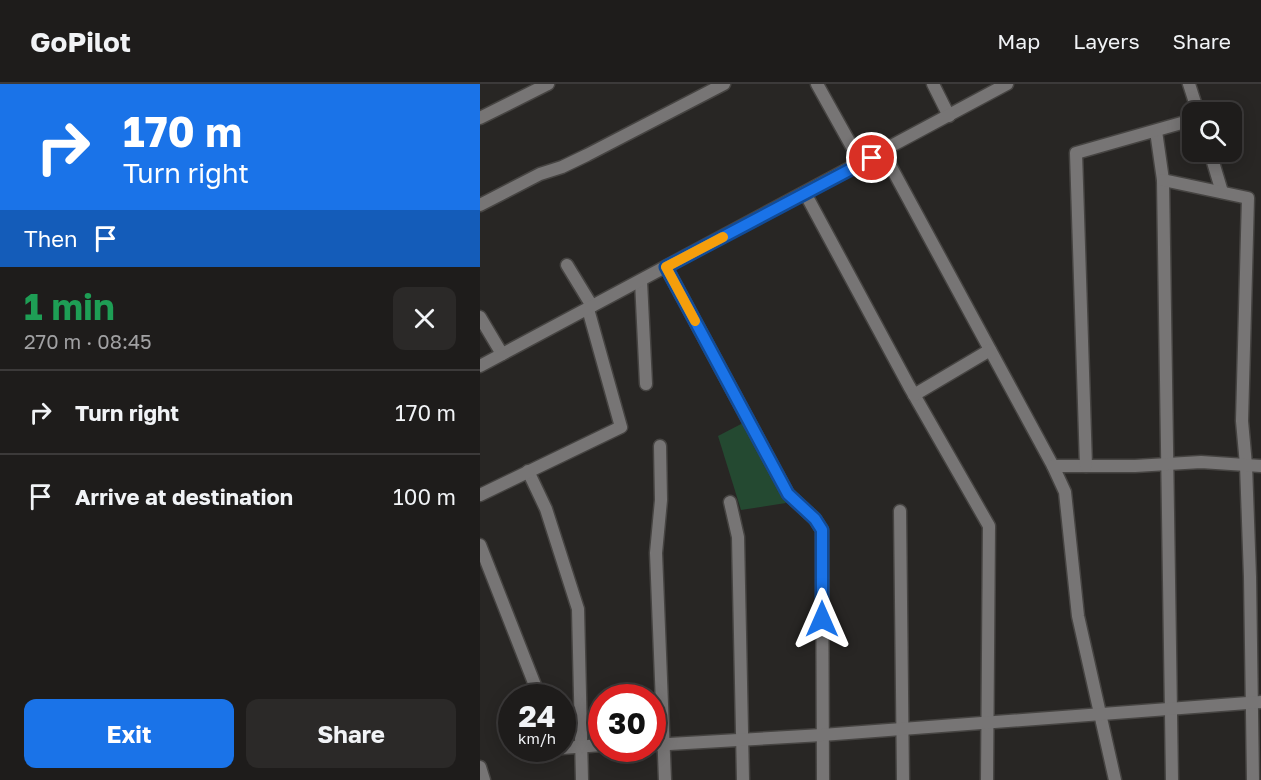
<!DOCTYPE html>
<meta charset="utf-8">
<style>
body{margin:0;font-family:"Golos Text",sans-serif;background:#2b2928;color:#f1f3f6;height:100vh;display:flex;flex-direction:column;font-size:22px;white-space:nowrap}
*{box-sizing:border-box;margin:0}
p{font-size:20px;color:#a1a1a3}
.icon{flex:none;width:33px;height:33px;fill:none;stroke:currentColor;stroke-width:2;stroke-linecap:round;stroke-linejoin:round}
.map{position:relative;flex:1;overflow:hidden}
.side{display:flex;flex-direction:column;background:#1e1c1b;width:480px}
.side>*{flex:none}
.top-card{background:#1a73e8;color:#fff;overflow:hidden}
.controls{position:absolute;left:702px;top:18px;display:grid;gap:12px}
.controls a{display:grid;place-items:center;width:60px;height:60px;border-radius:12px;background:#1e1c1b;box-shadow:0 3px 15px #0003,0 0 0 2px #3c3a3a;font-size:30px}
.speed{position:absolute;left:18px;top:600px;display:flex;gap:12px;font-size:30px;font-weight:700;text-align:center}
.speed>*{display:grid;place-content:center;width:78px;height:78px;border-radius:50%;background:#1e1c1b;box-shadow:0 3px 15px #0003,0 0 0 2px #3c3a3a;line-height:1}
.speed small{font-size:15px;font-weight:400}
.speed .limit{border:9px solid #d22;background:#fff;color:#111}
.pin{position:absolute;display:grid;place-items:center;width:51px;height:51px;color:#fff;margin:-26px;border:3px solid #fff;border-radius:50%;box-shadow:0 2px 6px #0007}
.me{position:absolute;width:66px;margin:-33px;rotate:0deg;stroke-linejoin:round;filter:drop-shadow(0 0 4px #0008)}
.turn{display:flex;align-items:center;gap:21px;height:126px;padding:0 24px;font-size:27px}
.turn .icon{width:78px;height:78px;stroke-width:2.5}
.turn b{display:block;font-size:42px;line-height:51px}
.then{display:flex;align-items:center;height:57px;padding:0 24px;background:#0003;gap:12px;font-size:22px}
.round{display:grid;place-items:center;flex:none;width:63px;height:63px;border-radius:12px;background:#2b2928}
.head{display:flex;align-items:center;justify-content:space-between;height:102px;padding:0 24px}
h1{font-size:36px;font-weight:700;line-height:45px;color:#1e9e55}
.button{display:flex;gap:12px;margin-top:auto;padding:12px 24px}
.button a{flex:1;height:69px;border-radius:12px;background:#1a73e8;color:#fff;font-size:24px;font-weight:700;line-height:69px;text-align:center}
.button a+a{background:#2b2928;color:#f1f3f6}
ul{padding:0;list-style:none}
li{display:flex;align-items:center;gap:18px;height:84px;padding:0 24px;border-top:2px solid #3c3a3a}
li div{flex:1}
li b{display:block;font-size:22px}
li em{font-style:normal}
header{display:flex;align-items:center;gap:36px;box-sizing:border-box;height:84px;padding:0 30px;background:#1e1c1b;border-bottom:2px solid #3c3a3a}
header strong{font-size:28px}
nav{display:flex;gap:33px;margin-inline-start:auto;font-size:21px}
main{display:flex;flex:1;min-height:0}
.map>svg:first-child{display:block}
</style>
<header>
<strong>GoPilot</strong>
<nav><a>Map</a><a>Layers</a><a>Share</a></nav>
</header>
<main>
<section class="side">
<div class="top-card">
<div class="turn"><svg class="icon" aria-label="right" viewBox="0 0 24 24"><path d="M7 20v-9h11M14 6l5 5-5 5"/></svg><div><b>170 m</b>Turn right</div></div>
<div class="then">Then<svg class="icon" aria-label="arrive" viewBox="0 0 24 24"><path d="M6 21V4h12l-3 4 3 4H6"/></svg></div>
</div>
<div class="head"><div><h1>1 min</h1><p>270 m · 08:45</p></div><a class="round"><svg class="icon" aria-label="close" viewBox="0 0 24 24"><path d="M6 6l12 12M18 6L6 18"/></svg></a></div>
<ul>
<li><svg class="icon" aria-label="right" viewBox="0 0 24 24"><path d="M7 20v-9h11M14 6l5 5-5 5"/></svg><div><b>Turn right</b></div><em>170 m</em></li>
<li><svg class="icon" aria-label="arrive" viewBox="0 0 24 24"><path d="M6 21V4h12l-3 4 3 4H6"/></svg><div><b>Arrive at destination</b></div><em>100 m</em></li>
</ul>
<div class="button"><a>Exit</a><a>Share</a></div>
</section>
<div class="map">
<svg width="781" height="696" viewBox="0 0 781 696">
<rect width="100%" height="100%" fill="#282624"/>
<path fill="#244931" d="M263,339l43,80 -45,7 -23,-74z"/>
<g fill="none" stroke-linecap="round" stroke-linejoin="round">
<g stroke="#464442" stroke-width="15">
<g id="minor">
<path d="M337,0l44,79"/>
<path d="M453,0l16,32"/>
<path d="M709,0l9,28"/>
<path d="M0,34l68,-34"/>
<path d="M676,47l7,49 9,600"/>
<path d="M403,68l170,314 12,26 13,124 37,164"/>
<path d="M730,68l12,40"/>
<path d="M683,96l85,18 -6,223 4,44 4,112 3,203"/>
<path d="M325,109l104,193 80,140 -2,254"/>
<path d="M0,121l60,-31 22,-7 25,-12 137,-71"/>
<path d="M87,181l25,41"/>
<path d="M186,183l122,227 27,25 7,11 1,250"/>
<path d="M161,197l5,103"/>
<path d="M0,233l22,37"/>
<path d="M434,311l76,-45"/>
<path d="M180,362l1,54 -5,53 9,227"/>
<path d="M573,382h82l66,-4 60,4"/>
<path d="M606,382l-10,-313 116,-33"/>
<path d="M48,387l18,38 32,100 4,171"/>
<path d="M0,411l141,-68 -33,-118"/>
<path d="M250,418l8,35 5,243"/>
<path d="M420,427l3,269"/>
<path d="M0,461l60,153"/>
<path d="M172,661l170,-10 439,-33"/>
<path d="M82,664l40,-3"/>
<path d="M0,683l4,13"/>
</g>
</g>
<g stroke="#464442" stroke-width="15">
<path id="tertiary" d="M0,282l527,-282"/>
</g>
<use href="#minor" stroke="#777575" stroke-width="12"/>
<use href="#tertiary" stroke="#777575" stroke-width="12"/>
</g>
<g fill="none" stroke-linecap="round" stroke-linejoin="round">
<g stroke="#114b97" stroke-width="15">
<path id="route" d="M342,535v-89l-7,-11 -27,-25 -122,-227 206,-109"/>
</g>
<use href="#route" stroke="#1a73e8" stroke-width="10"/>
<path stroke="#f59e0b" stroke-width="10" d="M215,237l-29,-54 57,-30"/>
</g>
</svg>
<div class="controls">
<a><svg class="icon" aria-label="search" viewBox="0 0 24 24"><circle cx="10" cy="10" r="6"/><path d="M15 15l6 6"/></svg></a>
</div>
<div class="speed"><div>24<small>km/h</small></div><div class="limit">30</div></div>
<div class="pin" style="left:392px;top:74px;background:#d93025"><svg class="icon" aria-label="arrive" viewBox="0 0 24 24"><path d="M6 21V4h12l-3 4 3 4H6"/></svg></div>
<svg class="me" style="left:342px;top:535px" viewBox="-20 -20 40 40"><path d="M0-17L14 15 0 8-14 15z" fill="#1a73e8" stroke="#fff" stroke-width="4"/></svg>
</div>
</main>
